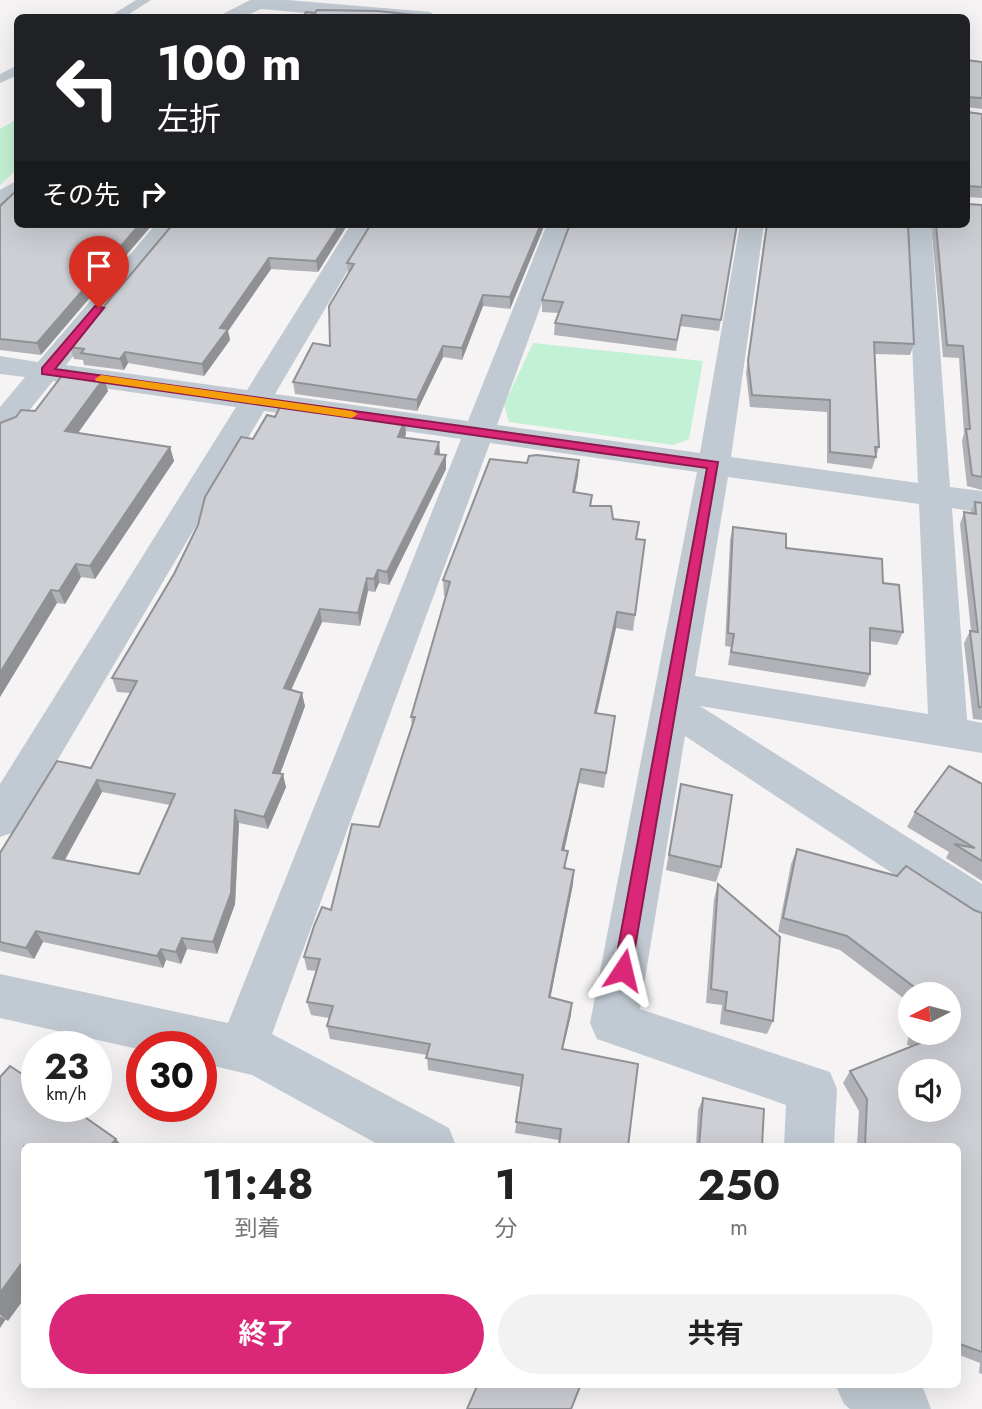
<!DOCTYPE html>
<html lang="ja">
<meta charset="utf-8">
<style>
body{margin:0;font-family:Jost,"Noto Sans JP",sans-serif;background:#f2f2f2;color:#222;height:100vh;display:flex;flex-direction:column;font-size:26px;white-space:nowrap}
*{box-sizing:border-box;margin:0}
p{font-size:23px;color:#767676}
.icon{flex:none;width:38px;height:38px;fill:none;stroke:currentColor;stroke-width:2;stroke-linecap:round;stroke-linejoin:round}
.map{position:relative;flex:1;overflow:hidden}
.panel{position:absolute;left:21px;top:1143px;width:940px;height:245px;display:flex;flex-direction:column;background:#fff;border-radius:10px;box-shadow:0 7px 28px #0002}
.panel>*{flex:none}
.top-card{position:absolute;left:14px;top:14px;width:956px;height:214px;border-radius:10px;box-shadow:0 7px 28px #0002;background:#202124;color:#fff;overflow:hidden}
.needle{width:46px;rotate:264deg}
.tools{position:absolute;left:898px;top:982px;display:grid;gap:14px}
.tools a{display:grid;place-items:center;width:63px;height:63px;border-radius:50%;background:#fff;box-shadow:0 7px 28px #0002;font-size:35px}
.speed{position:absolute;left:21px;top:1031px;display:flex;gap:14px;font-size:35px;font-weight:700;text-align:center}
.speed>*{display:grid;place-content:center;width:91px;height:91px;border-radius:50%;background:#fff;box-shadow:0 7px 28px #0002;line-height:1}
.speed small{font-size:18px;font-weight:400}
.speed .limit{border:10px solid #d22;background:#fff;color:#111}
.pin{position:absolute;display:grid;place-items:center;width:60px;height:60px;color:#fff;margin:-72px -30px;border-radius:50% 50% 50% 0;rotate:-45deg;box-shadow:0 0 7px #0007}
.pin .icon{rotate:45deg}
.me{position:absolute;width:77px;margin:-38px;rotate:10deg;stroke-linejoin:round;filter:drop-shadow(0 0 5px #0008)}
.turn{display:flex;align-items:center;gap:24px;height:147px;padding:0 28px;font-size:32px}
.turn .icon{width:91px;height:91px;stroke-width:2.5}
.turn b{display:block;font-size:49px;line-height:60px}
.then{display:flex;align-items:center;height:66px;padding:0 28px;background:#0003;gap:14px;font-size:26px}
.eta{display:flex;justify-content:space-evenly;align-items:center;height:119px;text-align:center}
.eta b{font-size:42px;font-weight:700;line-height:49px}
.primary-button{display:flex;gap:14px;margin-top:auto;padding:14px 28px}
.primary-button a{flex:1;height:80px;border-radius:42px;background:#db2777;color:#fff;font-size:28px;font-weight:700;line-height:80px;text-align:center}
.primary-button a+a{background:#f2f2f2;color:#222}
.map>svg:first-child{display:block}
</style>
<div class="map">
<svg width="982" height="1409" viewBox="0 0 982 1409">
<rect width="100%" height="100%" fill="#f5f3f3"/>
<g fill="#c3f1d5">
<path d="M17,119v50l-17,16v-56z"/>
<path d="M533,343l170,18 -14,78 -16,6 -164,-23 -5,-17z"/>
</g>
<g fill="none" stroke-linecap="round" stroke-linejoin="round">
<g fill="#c1cad2" fill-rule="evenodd">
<path d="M136,0h15l-28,18h-16z"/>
<path d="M18,65v10l-18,8v-9z"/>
</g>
<g fill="#c1cad2" fill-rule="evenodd">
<path d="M250,0h38l142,12 9,6h-78l-100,-9 -20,9h-26z"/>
<path d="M18,180v20l-9,8 -9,2v-20z"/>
<path d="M156,224h25l-115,141 181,25 104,-166h24l-100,170 193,27 79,-197h24l-74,201 203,28 40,-229h24l-33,233 187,26 -11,-259h24l19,263 32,4v22l-30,-5 15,212 15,3v30l-282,-47 282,178v44l-16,-6 -281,-186 -45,273 190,63 7,17 -3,57h-50l2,-41 -189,-66 -7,-16 107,-551 -207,-29 -218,591 177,94 7,18h-75l-129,-71 -51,-12v-17h-59v4l-142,-32v-44l228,49 233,-584 -197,-28 -249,421 -15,5v-53l236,-377 -183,-26 -42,52 -11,2v-28l25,-30 -25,-3v-18l38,6zM728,477l191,27 9,210 -233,-38z"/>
<path d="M835,1384h82l6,4 8,21h-81l-6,-5z"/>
</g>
</g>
<g fill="#b0b2b7" fill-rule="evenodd">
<path d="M966,60l16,2v47l-15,-2v5l15,2v84l-14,-1v7l14,1v285l-15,-4 -5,-45 2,-8 -5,-75 -16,-1 -12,-133h35z"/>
<path d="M0,206l41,149 -41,-5z"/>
<path d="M173,224h175l-30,48 -47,-3 -43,62 2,9 -26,36 -76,-13 -4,7 -40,-5 -1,-5 -9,-1 -4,-12z"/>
<path d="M371,224h174l-35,85 -27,-3 -21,54 -19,-3 -26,54 -122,-17 -2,-12 37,-36 18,-72 -1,-11z"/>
<path d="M737,224l-18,107 -39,-5 -4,25 -122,-16 1,-12 3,-10 -16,-1v-12z"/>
<path d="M766,224h142l6,120 -4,11 -35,-1 4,93 -7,22 -45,-6v-51l-77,-5 -4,-34z"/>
<path d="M104,378l4,13 -30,42 92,14 4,14 -79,118 -14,-2 -16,27 -8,-1 -57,94 16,-280 19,-6z"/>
<path d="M406,434l-1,4 34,4 1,13h6v14l-57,116 -10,-2 -4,9 -7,-1 -8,35 -38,-4 -31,68 14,16 -25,68 6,13 -18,42 -29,-6 -4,81 -18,50 -30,-5 -6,15 -15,-4 -3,8 -120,-26 -9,17 -34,-8v-98l91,-85 40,-75 -14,-1 -5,-14 141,-239zM102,792l68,13 -31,69 -74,-14z"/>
<path d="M579,460l-5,33 18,2 -1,11 22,13 23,20 9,1 -12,91 -17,-3 -19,85 18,3 -11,72 -25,-5 -15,68 2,17 7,16 -23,114 21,17 -8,34 75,15 -79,76 -44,-7 6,-46 -93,-17 -1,-15 -97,-16 -3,-13 2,-8 -18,-3 -4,-13 10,-31 -10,-1 -3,-13 75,-130 33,-101 -1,-9 35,-121h-2l-1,-16 84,-117z"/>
<path d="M975,502l7,1v217l-9,-1 -9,-76 6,-12h1l-11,-107 4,-12 6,1z"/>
<path d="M733,527l150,56 20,49 -6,13 -27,-4v33l-5,13 -137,-22 3,-18 -6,-1 5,-106z"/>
<path d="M681,784l40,83 -5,15 -50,-12z"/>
<path d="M982,784v97l-36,-23 3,-6 -42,-25 8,-15z"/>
<path d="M797,849l185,64v461l-3,-1 1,-10 -23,-9v-208h-100l2,-35 -16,-28 7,-12 62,-25 -5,-1 3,-18v5h38v-38h-38v9l-70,-53 -62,-18 13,-68z"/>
<path d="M718,884l55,137 -6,13 -47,-10 2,-19 -16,-2 8,-104z"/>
<path d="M703,1098l59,48h-66l2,-36z"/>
</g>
<g fill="#909195">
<path d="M140,224h13l-112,131 -4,-12z"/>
<path d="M340,224h8l-30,48 -2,-11z"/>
<path d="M541,224h4l-35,85v-12z"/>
<path d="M269,258l2,11 -43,62 2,9 -26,36 -2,-12 18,-36z"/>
<path d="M483,295v11l-21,54v-12z"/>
<path d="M443,346v11l-26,54v-11z"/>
<path d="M125,352l3,11 -4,7 -4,-11z"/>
<path d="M104,378l4,13 -38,53 -5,-13z"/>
<path d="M405,420l1,14 -7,16 -1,-13z"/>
<path d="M439,442l1,14 -5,-2z"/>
<path d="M170,447l4,14 -79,118 -5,-13z"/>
<path d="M446,455v14l-57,116 -2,-13z"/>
<path d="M579,460l-1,16 -6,32 1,-16z"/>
<path d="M76,564l5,13 -16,27 -6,-13z"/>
<path d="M378,570l1,13 -4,9 -1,-13z"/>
<path d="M367,578l1,13 -8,35 -2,-13z"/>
<path d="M51,590l6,13 -57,94v-24z"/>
<path d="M320,609l2,13 -36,79 -2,-13z"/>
<path d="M617,612l-1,16 -23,100 2,-15z"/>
<path d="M302,693l3,13 -29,79 -3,-12z"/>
<path d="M581,769l-2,14 -18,82 1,-15z"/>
<path d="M283,774l3,13 -18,42 -4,-12z"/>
<path d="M97,780l5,12 -43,78 -6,-12z"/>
<path d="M235,810l4,13 -4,81 -18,50 -4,-12z"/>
<path d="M574,870l-1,14 -25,126 1,-13z"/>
<path d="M36,931l7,11 -9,17 -8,-11z"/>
<path d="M182,938l5,11 -6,15 -5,-12z"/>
<path d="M161,949l5,11 -3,8 -6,-12z"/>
<path d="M572,1003l-1,12 -11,46 2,-12z"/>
<path d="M116,1139l6,7h-12z"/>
<path d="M24,1260v39l-16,22 -8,-6v-22z"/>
<path d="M0,1316l6,3 -6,9z"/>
</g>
<g fill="#cdcfd5" stroke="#909195" stroke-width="2" fill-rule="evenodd">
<path d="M317,10l61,1 64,7h-140l4,-6 9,1z"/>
<path d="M966,60l16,2v36l-15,-1v15l15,2v73l-14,-1v18l14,1v272l-10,-2 -6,-46h4l-7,-83 -16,-1 -11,-121h30z"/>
<path d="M18,189v35h122l-103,119 -37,-4v-133z"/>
<path d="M173,224h167l-24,37 -47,-3 -49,70 8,1 -26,35 -77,-12 -5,7 -39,-6 3,-4 -14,-2z"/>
<path d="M371,224h170l-31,73 -27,-2 -21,53 -19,-2 -26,54 -124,-18 20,-39 17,3 -1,-40 25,-42 -7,-1z"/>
<path d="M570,224h167l-16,96 -39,-5 -5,25 -122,-17 8,-21 -21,-2z"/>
<path d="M767,224h141l6,120 -40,-2 5,105h-4l1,10 -46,-5v-52l-78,-5 -4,-34z"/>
<path d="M64,373l40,5 -39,53 105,16 -80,119 -14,-2 -17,27 -8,-1 -51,83v-250l16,-6 5,-7 14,1z"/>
<path d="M282,403l123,17 -7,17 41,5 -4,12 11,1 -59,117 -9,-2 -4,9 -7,-1 -9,35 -38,-4 -36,79 18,5 -29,80 10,1 -19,43 -29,-7 -4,83 -18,49 -31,-4 -6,14 -15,-3 -4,7 -121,-25 -10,17 -26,-6v-89l57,-92 34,7 46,-87 -25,-3 62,-104 24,-49 7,-28 36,-60 12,2 14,-24 8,2zM97,780l78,14 -36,80 -86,-16z"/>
<path d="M537,455l42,5 -6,32 19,3 -2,11h21l2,13 26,3 -3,17 9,1 -10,75 -18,-3 -22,101 20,3 -9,57 -25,-4 -19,81 6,1 -4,17 10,2 -25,127 23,6 -10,46 76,15 -10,82h-69l2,-17 -45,-7 7,-47 -97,-17 4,-14 -103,-18 6,-20 -26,-4 13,-43 -16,-2 10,-31 8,-19 9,3 21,-86 27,3 36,-110h-4l39,-135 -7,-2 47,-121 37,4 2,-7z"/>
<path d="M975,502l7,1v204h-3l-9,-76 8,1 -14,-120 12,2z"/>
<path d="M733,527l53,7v14l96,11 1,24 16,2 4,47 -33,-4v46l-139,-22 3,-18 -6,-1z"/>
<path d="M949,766l33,18v77l-28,-17 21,4 -60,-36z"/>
<path d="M681,784l51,11 -11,72 -52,-12z"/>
<path d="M797,849l100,27 9,-10 68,44 8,3v439l-25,-9v-197h-92l2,-47 -17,-28 85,-34 -19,-5h32v-38h-26v-1l-75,-57 -64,-18zM910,1071h38v39h-38z"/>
<path d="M718,884l62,53 -7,84 -48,-11 2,-18 -16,-3z"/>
<path d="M10,1066l27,18v22h32l47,33 -6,7h-86v114l-24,33v-216z"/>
<path d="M703,1098l61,11 -2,37h-63z"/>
<path d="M478,1384h103l-10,25h-104z"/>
</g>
<path fill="#db2777" stroke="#8e194d" stroke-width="2" d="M95,306l9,2 -49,61 663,93 -88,515 -7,2 -6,-2 -3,-7 93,-502 -665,-94v-6z"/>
<path fill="#f59e0b" d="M101,375l251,36 6,3 -6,4 -256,-37 -1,-2z"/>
</svg>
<div class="tools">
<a><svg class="needle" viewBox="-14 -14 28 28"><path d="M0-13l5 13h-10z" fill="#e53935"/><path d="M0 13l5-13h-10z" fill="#767676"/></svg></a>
<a><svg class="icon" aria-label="sound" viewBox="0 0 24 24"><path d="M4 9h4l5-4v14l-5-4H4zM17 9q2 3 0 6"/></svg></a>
</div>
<div class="speed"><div>23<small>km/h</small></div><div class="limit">30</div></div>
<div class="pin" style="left:99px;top:308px;background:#d93025"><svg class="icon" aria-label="arrive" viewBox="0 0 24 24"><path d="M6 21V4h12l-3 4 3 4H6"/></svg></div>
<svg class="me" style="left:623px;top:970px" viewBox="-20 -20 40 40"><path d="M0-17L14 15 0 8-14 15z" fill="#db2777" stroke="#fff" stroke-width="4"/></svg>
<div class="top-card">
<div class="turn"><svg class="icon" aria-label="left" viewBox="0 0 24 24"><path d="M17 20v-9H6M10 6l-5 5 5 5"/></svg><div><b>100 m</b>左折</div></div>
<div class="then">その先<svg class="icon" aria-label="right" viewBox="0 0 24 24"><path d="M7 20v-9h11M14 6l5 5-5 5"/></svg></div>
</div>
<section class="panel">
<div class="eta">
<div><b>11:48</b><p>到着</p></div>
<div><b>1</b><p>分</p></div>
<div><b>250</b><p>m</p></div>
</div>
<div class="primary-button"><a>終了</a><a>共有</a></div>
</section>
</div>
